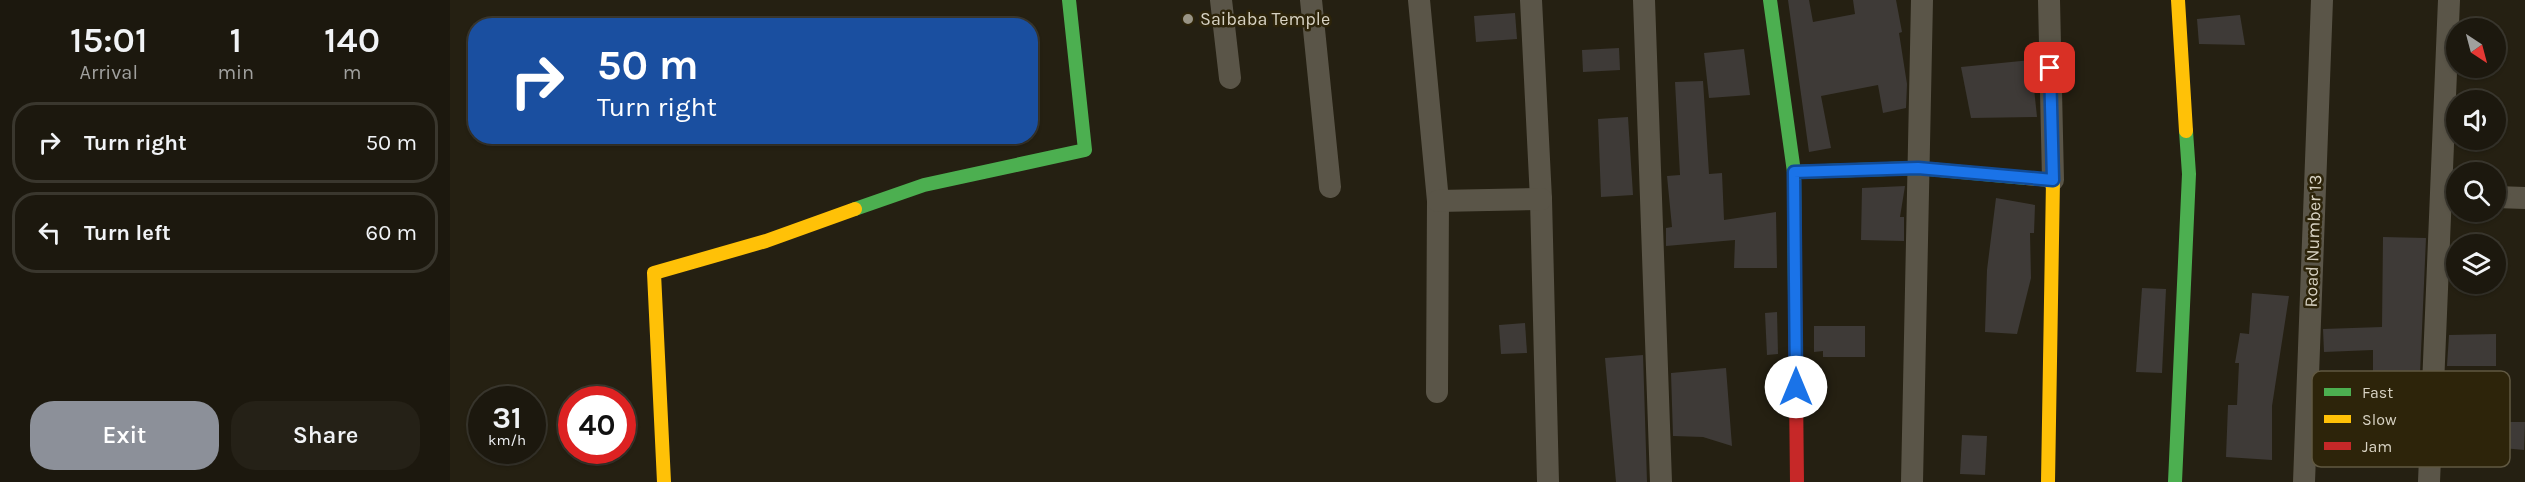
<!DOCTYPE html>
<style>
body{margin:0;font-family:Karla,sans-serif;background:#252117;color:#f1f3f6;height:100vh;display:flex;flex-direction:column;font-size:22px;white-space:nowrap}
*{box-sizing:border-box;margin:0}
p{font-size:20px;color:#a0a09e}
.icon{flex:none;width:33px;height:33px;fill:none;stroke:currentColor;stroke-width:2;stroke-linecap:round;stroke-linejoin:round}
.map{position:relative;flex:1;overflow:hidden}
.panel{display:flex;flex-direction:column;background:#1c180e;width:450px}
.panel>*{flex:none}
.banner{position:absolute;left:18px;top:18px;width:570px;height:126px;border-radius:24px;box-shadow:0 2px 4px #0004,0 0 0 2px #3a372e;background:#1a4fa0;color:#fff;overflow:hidden}
.needle{width:39px;rotate:144deg}
.buttons{position:absolute;left:1996px;top:18px;display:grid;gap:12px}
.buttons a{display:grid;place-items:center;width:60px;height:60px;border-radius:50%;background:#1c180e;box-shadow:0 2px 4px #0004,0 0 0 2px #3a372e;font-size:30px}
.speed{position:absolute;left:18px;top:386px;display:flex;gap:12px;font-size:30px;font-weight:700;text-align:center}
.speed>*{display:grid;place-content:center;width:78px;height:78px;border-radius:50%;background:#1c180e;box-shadow:0 2px 4px #0004,0 0 0 2px #3a372e;line-height:1}
.speed small{font-size:15px;font-weight:400}
.speed .limit{border:9px solid #d22;background:#fff;color:#111}
.pin{position:absolute;display:grid;place-items:center;width:51px;height:51px;color:#fff;margin:-26px;border-radius:12px;box-shadow:0 3px 9px #0006}
.me{position:absolute;width:66px;margin:-33px;rotate:0deg;stroke-linejoin:round;filter:drop-shadow(0 0 4px #0008)}
.turn{display:flex;align-items:center;gap:21px;height:126px;padding:0 30px;font-size:27px}
.turn .icon{width:78px;height:78px;stroke-width:2.5}
.turn b{display:block;font-size:42px;line-height:51px}
.eta{display:flex;justify-content:space-evenly;align-items:center;height:102px;text-align:center}
.eta b{font-size:36px;font-weight:600;line-height:42px}
.button{display:flex;gap:12px;margin-top:auto;padding:12px 30px}
.button a{flex:1;height:69px;border-radius:24px;background:#8c9099;color:#fff;font-size:24px;font-weight:600;line-height:69px;text-align:center}
.button a+a{background:#252117;color:#f1f3f6}
ul{padding:0;list-style:none}
li{display:flex;align-items:center;gap:18px;height:81px;margin:0 12px 9px;padding:0 18px;border:3px solid #3a372e;border-radius:24px}
li div{flex:1}
li b{display:block;font-size:22px}
li em{font-style:normal}
main{display:flex;flex:1;min-height:0}
.map>svg:first-child{display:block}
</style>
<main>
<section class="panel">
<div class="eta">
<div><b>15:01</b><p>Arrival</p></div>
<div><b>1</b><p>min</p></div>
<div><b>140</b><p>m</p></div>
</div>
<ul>
<li><svg class="icon" aria-label="right" viewBox="0 0 24 24"><path d="M7 20v-9h11M14 6l5 5-5 5"/></svg><div><b>Turn right</b></div><em>50 m</em></li>
<li><svg class="icon" aria-label="left" viewBox="0 0 24 24"><path d="M17 20v-9H6M10 6l-5 5 5 5"/></svg><div><b>Turn left</b></div><em>60 m</em></li>
</ul>
<div class="button"><a>Exit</a><a>Share</a></div>
</section>
<div class="map">
<svg width="2075" height="482" viewBox="0 0 2075 482">
<rect width="100%" height="100%" fill="#252012"/>
<g fill="#3e3a37">
<path d="M1338,0h21l4,22 42,-8 -2,-14h43l6,32 -3,1 8,51 -1,24 -23,5 -5,-28 -57,11 10,52 -22,4z"/>
<path d="M1065,13l2,26 -41,3 -2,-26z"/>
<path d="M1790,15l5,30 -46,-1 -2,-25z"/>
<path d="M1169,48l1,22 -37,2 -1,-22z"/>
<path d="M1294,49l6,46 -41,3 -5,-45z"/>
<path d="M1581,60l6,57 -66,1 -10,-51z"/>
<path d="M1253,81l6,93 13,-1 2,47 52,-8 1,56h-43l1,-28 -69,6v-18l6,-1 -5,-51 13,-1 -5,-93z"/>
<path d="M1178,117l5,78 -32,2 -3,-78z"/>
<path d="M1455,186l-5,31h4v24l-43,-1 1,-52z"/>
<path d="M1546,198l39,7 -1,28h-4l1,45 -14,56 -32,-2 2,-62z"/>
<path d="M1933,237l43,1 -9,204 -30,-1 3,-61h-17v-30l-49,2 -1,-23 59,-2z"/>
<path d="M1692,288l24,1 -4,84 -26,-1z"/>
<path d="M1802,293l37,3 -17,110v54l-46,-3 2,-52h9l2,-42h-4l5,-30 9,1z"/>
<path d="M1327,312l1,42 -11,1 -2,-42z"/>
<path d="M1075,323l2,30 -26,1 -2,-29z"/>
<path d="M1364,326h51v31h-42v-6l-9,1z"/>
<path d="M2046,334v32h-49l2,-31z"/>
<path d="M1193,355l4,127h-31l-11,-124z"/>
<path d="M1276,368l6,78 -29,-9 -30,-1 -2,-63z"/>
<path d="M2034,422h41l-1,28 -42,-4z"/>
<path d="M1512,435l25,1 -2,39 -25,-1z"/>
</g>
<g fill="none" stroke-linecap="round" stroke-linejoin="round">
<g stroke="#5a5548" stroke-width="22">
<path d="M771,0l9,78"/>
<path d="M861,0l19,187"/>
<path d="M969,0l19,201 -1,191"/>
<path d="M1081,0l10,199 7,283"/>
<path d="M1194,0l17,482"/>
<path d="M1599,0l4,180"/>
<path d="M2046,197l29,1"/>
<path d="M988,201l103,-2"/>
<path d="M1462,482l10,-482"/>
<path d="M1854,482l18,-482"/>
<path d="M1979,482l20,-482"/>
</g>
<g stroke="#4caf50" stroke-width="14">
<path d="M1320,0l24,172 1,123"/>
<path d="M1344,172l124,-4 108,10"/>
<path d="M405,209l69,-24 161,-35 -16,-150"/>
<path d="M1725,482l14,-308 -3,-43"/>
</g>
<g stroke="#ffc107" stroke-width="14">
<path d="M1728,0l8,131"/>
<path d="M1576,178l27,2 -5,302"/>
<path d="M214,482l-10,-209 112,-32 89,-32"/>
</g>
<path stroke="#c62828" stroke-width="14" d="M1345,295l2,187"/>
</g>
<g fill="none" stroke-linecap="round" stroke-linejoin="round">
<g stroke="#114b97" stroke-width="15">
<path id="route" d="M1346,387l-2,-215 124,-4 135,12 -3,-112"/>
</g>
<use href="#route" stroke="#1a73e8" stroke-width="10"/>
</g>
<circle fill="#999485" stroke="#2d240a" stroke-width="2" cx="738" cy="19" r="6"/>
<g text-anchor="middle" dominant-baseline="central" stroke-width="5" stroke-linejoin="round" paint-order="stroke">
<g font-size="18" fill="#d7d2c3" stroke="#2d240a" text-anchor="start">
<text x="750" y="19">Saibaba Temple</text>
</g>
<g font-size="18" fill="#d7d2c3" stroke="#2d240a">
<text transform="translate(1863 241) rotate(-88)">Road Number 13</text>
</g>
</g>
<rect x="1862" y="371" width="198" height="96" rx="9" fill="#2d240a" stroke="#605842" stroke-width="1.5"/>
<rect x="1874" y="388" width="27" height="8" fill="#4caf50"/>
<rect x="1874" y="415" width="27" height="8" fill="#ffc107"/>
<rect x="1874" y="442" width="27" height="8" fill="#c62828"/>
<g font-size="16" fill="#d7d2c3">
<text x="1912" y="398">Fast</text>
<text x="1912" y="425">Slow</text>
<text x="1912" y="452">Jam</text>
</g>
</svg>
<div class="buttons">
<a><svg class="needle" viewBox="-14 -14 28 28"><path d="M0-13l5 13h-10z" fill="#e53935"/><path d="M0 13l5-13h-10z" fill="#a0a09e"/></svg></a>
<a><svg class="icon" aria-label="sound" viewBox="0 0 24 24"><path d="M4 9h4l5-4v14l-5-4H4zM17 9q2 3 0 6"/></svg></a>
<a><svg class="icon" aria-label="search" viewBox="0 0 24 24"><circle cx="10" cy="10" r="6"/><path d="M15 15l6 6"/></svg></a>
<a><svg class="icon" aria-label="layers" viewBox="0 0 24 24"><path d="M12 4l9 5-9 5-9-5zM3 14l9 5 9-5"/></svg></a>
</div>
<div class="speed"><div>31<small>km/h</small></div><div class="limit">40</div></div>
<div class="pin" style="left:1600px;top:68px;background:#d93025"><svg class="icon" aria-label="arrive" viewBox="0 0 24 24"><path d="M6 21V4h12l-3 4 3 4H6"/></svg></div>
<svg class="me" style="left:1346px;top:387px" viewBox="-20 -20 40 40"><circle r="19" fill="#fff"/><path d="M0-13L10 11 0 6-10 11z" fill="#1a73e8"/></svg>
<div class="banner">
<div class="turn"><svg class="icon" aria-label="right" viewBox="0 0 24 24"><path d="M7 20v-9h11M14 6l5 5-5 5"/></svg><div><b>50 m</b>Turn right</div></div>
</div>
</div>
</main>
